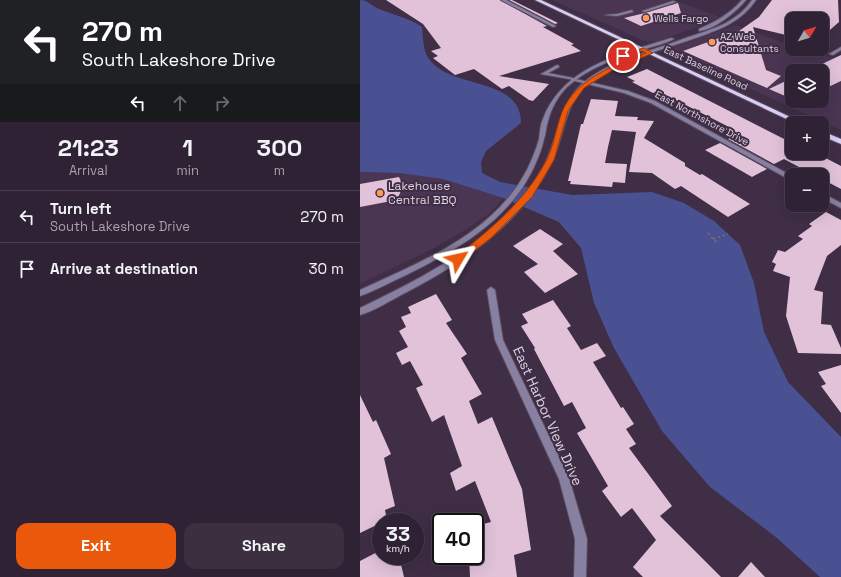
<!DOCTYPE html>
<meta charset="utf-8">
<style>
body{margin:0;font-family:"Space Grotesk",sans-serif;background:#3b2f40;color:#f1f3f6;height:100vh;display:flex;flex-direction:column;font-size:15px;white-space:nowrap}
*{box-sizing:border-box;margin:0}
p{font-size:13px;color:#a7a4ac}
.icon{flex:none;width:22px;height:22px;fill:none;stroke:currentColor;stroke-width:2;stroke-linecap:round;stroke-linejoin:round}
.map{position:relative;flex:1;overflow:hidden}
.panel{display:flex;flex-direction:column;background:#2f2234;width:360px}
.panel>*{flex:none}
.top-card{background:#202124;color:#fff;overflow:hidden}
.needle{width:26px;rotate:52deg}
.tools{position:absolute;left:425px;top:12px;display:grid;gap:8px}
.tools a{display:grid;place-items:center;width:44px;height:44px;border-radius:8px;background:#2f2234;box-shadow:0 4px 16px #0002,0 0 0 1px #4a3f4f;font-size:20px}
.speed{position:absolute;left:12px;top:513px;display:flex;gap:8px;font-size:20px;font-weight:700;text-align:center}
.speed>*{display:grid;place-content:center;width:52px;height:52px;border-radius:50%;background:#2f2234;box-shadow:0 4px 16px #0002,0 0 0 1px #4a3f4f;line-height:1}
.speed small{font-size:10px;font-weight:400}
.speed .limit{border:2px solid #111;border-radius:6px;background:#fff;color:#111}
.pin{position:absolute;display:grid;place-items:center;width:34px;height:34px;color:#fff;margin:-17px;border:2px solid #fff;border-radius:50%;box-shadow:0 1px 4px #0007}
.me{position:absolute;width:44px;margin:-22px;rotate:54deg;stroke-linejoin:round;filter:drop-shadow(0 0 3px #0008)}
.turn{display:flex;align-items:center;gap:14px;height:84px;padding:0 16px;font-size:18px}
.turn .icon{width:52px;height:52px;stroke-width:2.5}
.turn b{display:block;font-size:28px;line-height:34px}
.lanes{display:flex;align-items:center;height:38px;padding:0 16px;background:#0003;justify-content:center;gap:20px;direction:ltr}
.lanes .off{opacity:.35}
.eta{display:flex;justify-content:space-evenly;align-items:center;height:68px;text-align:center}
.eta b{font-size:24px;font-weight:600;line-height:28px}
.primary-button{display:flex;gap:8px;margin-top:auto;padding:8px 16px}
.primary-button a{flex:1;height:46px;border-radius:12px;background:#ea580c;color:#fff;font-size:16px;font-weight:600;line-height:46px;text-align:center}
.primary-button a+a{background:#3b2f40;color:#f1f3f6}
ul{padding:0;list-style:none}
li{display:flex;align-items:center;gap:12px;height:52px;padding:0 16px;border-top:1px solid #4a3f4f}
li div{flex:1}
li b{display:block;font-size:15px}
li em{font-style:normal}
main{display:flex;flex:1;min-height:0}
.map>svg:first-child{display:block}
</style>
<main>
<section class="panel">
<div class="top-card">
<div class="turn"><svg class="icon" aria-label="left" viewBox="0 0 24 24"><path d="M17 20v-9H6M10 6l-5 5 5 5"/></svg><div><b>270 m</b>South Lakeshore Drive</div></div>
<div class="lanes"><svg class="icon" aria-label="left" viewBox="0 0 24 24"><path d="M17 20v-9H6M10 6l-5 5 5 5"/></svg><svg class="icon off" aria-label="ahead" viewBox="0 0 24 24"><path d="M12 20V5M6 11l6-6 6 6"/></svg><svg class="icon off" aria-label="right" viewBox="0 0 24 24"><path d="M7 20v-9h11M14 6l5 5-5 5"/></svg></div>
</div>
<div class="eta">
<div><b>21:23</b><p>Arrival</p></div>
<div><b>1</b><p>min</p></div>
<div><b>300</b><p>m</p></div>
</div>
<ul>
<li><svg class="icon" aria-label="left" viewBox="0 0 24 24"><path d="M17 20v-9H6M10 6l-5 5 5 5"/></svg><div><b>Turn left</b><p>South Lakeshore Drive</p></div><em>270 m</em></li>
<li><svg class="icon" aria-label="arrive" viewBox="0 0 24 24"><path d="M6 21V4h12l-3 4 3 4H6"/></svg><div><b>Arrive at destination</b></div><em>30 m</em></li>
</ul>
<div class="primary-button"><a>Exit</a><a>Share</a></div>
</section>
<div class="map">
<svg width="481" height="577" viewBox="0 0 481 577">
<rect width="100%" height="100%" fill="#3f2e46"/>
<g fill="#4a3553" fill-rule="evenodd">
<path d="M192,0h122l45,17 -24,11 -38,13 -10,1z"/>
<path d="M376,25l56,21v3l20,2 29,10v69l-176,-80zM432,71h30v30h-30z"/>
<path d="M0,172l39,1 44,6 60,19 -13,15 -25,17 -31,18 -74,36z"/>
</g>
<path fill="#4a5193" d="M0,0c7,0 11,5 17,8 15,7 31,9 45,19 1,9 1,25 7,32 22,31 92,17 92,64l-35,28 -5,11 1,11 18,9 72,13 80,-3 32,11 30,18 26,24 14,38 10,49 24,50 53,55v140h-21l-43,-39 -67,-51 -48,-56 -48,-83 -20,-45 -13,-55 -22,-26 -56,-24 -60,-19 -44,-6 -39,-1z"/>
<g fill="#e1c2d9">
<path d="M26,0h114l47,26 -4,1 31,17 -3,1 10,6 -82,25 50,8 -16,17 -4,-1 -20,-14 -7,3 -28,-20 -19,6 -22,-17 5,-2 -7,-5 10,-3 -18,-24z"/>
<path d="M149,0h3l46,23 -3,1z"/>
<path d="M412,0h66l1,22 -17,15v-18h-30v10l-6,6 -33,-8 13,43 15,6 -14,12 -84,-37 56,-20 20,-14z"/>
<path d="M318,3l3,10 -40,13 -17,-8 21,-5z"/>
<path d="M481,55v26l-19,9v-26z"/>
<path d="M287,69l145,74v10h24l25,13v23l-19,-10v-4h-8l-30,-16 -10,5 -46,-25 8,-4 -13,-7 10,1 -75,-38 -5,2 -21,-11 3,-1 -8,-4z"/>
<path d="M432,78v21l-23,-10z"/>
<path d="M231,99l27,2 -3,15 23,1 -1,3 17,1 -10,17 41,25v3l15,9 2,-1 48,30 -22,13 -47,-31 -6,3 -23,-16 -23,-1 7,-40 -24,-2 -4,17 -3,16 22,1 -2,19 -12,-1 -1,5 -42,-3 1,-3h-3l13,-57h2z"/>
<path d="M360,143l47,26 -15,8 -47,-27z"/>
<path d="M39,177l4,9 -6,14 -37,7v-23z"/>
<path d="M466,212l15,8v25l-14,11 -13,34 9,2 -2,32 10,1 10,23v6l-43,-1 -12,-37 4,-39 -17,-6 3,-7 -4,-2 6,-12 7,2 18,-13 -5,-3 14,-10 -3,-2z"/>
<path d="M180,229l23,15 -10,7 25,23 -33,19 -21,-21 14,-8 -25,-18z"/>
<path d="M76,294l16,26 -6,3 21,31 -6,4 21,36 -13,7 9,23 14,-7 30,72 9,61 -17,5 3,22h-47l-1,-21h6v-30l16,-4 -16,-41 -19,10 -6,-18 12,-7 -18,-51 -12,7 -16,-34 7,-3 -13,-24 -8,4 -6,-12 12,-6 -9,-16 7,-4 -5,-10 10,-4 -3,-6z"/>
<path d="M193,300l18,26 -4,2 14,22 16,-7 9,13 -13,6 28,46 2,-1 11,17 -8,5 10,15 -7,4 43,58 -12,10 61,61h-78l-10,-10 23,-27 -24,-32 -11,9 -19,-26 6,-5 -31,-53 9,-5 -14,-26 -8,4 -30,-57 1,-1 -14,-22 7,-3 -6,-9z"/>
<path d="M481,365v48l-20,-27 5,-2 -8,-12z"/>
<path d="M0,395l13,27 3,-2 15,34 -7,4 11,48 -10,4 2,10 -27,13z"/>
<path d="M21,550v6h18l5,21h-44v-16z"/>
<path d="M391,562l14,15h-27z"/>
</g>
<g fill="none" stroke-linecap="round" stroke-linejoin="round">
<g stroke="#5b4c62" stroke-width="2">
<g id="service">
<path d="M141,0h5l50,26 -3,1z"/>
<path d="M313,1l3,1 -31,10 -3,-1z"/>
<path d="M272,10l1,2 -16,4 -12,-1 12,-1z"/>
<path d="M197,65l2,1v1l-11,6 25,5 2,1v1l-34,-6z"/>
</g>
</g>
<g stroke="#5b4c62" stroke-width="2">
<g id="minor">
<path d="M481,47v3l-8,5 -4,-1z"/>
<path d="M211,78l57,13 27,10 137,75v5l-141,-78 -27,-10 -53,-13z"/>
<path d="M462,193l19,10v5l-19,-10z"/>
<path d="M131,287l4,3 8,50 66,138 18,61 -1,38h-12l1,-38 -16,-60 -64,-139 -8,-50z"/>
</g>
</g>
<g stroke="#5b4c62" stroke-width="2">
<g id="tertiary">
<path d="M382,0h4c-10,12 -32,30 -47,31v-2c16,-7 31,-15 43,-29z"/>
<path d="M392,0h4c-17,25 -41,31 -69,41 -33,11 -70,21 -99,43 -24,19 -23,52 -36,78 -30,62 -92,103 -151,133 -13,7 -27,16 -41,20v-7c68,-33 144,-71 182,-139 16,-27 16,-65 41,-86 26,-22 68,-32 100,-44 26,-9 53,-15 69,-39z"/>
<path d="M311,38l3,1c-9,5 -21,7 -31,11 -27,8 -55,18 -76,37 -9,9 -16,22 -19,34 -2,6 -2,12 -4,18 -2,10 -6,19 -10,28 -25,54 -79,84 -130,109 -14,6 -29,15 -44,20v-6c51,-24 111,-47 148,-92 14,-16 25,-38 31,-59 1,-6 1,-14 4,-20 20,-53 79,-65 128,-81z"/>
</g>
</g>
<g stroke="#5b4c62" stroke-width="2">
<g id="primary">
<path d="M175,0h6l262,123h-8z"/>
<path d="M462,131l19,8v5l-19,-8z"/>
</g>
</g>
<g stroke="#74657a" stroke-width="2" stroke-dasharray="2.5 2.5" stroke-linecap="butt">
<path d="M348,233l10,11"/>
<path d="M353,239l15,-5"/>
</g>
<use href="#service" fill="#8880a0" fill-rule="evenodd"/>
<use href="#minor" fill="#8880a0" fill-rule="evenodd"/>
<use href="#tertiary" fill="#8880a0" fill-rule="evenodd"/>
<use href="#primary" fill="#d8cff6" fill-rule="evenodd"/>
</g>
<path fill="#ea580c" stroke="#983908" d="M283,48l10,5 -40,17 -29,18 -16,23 -14,49 -22,37 -41,41 -30,23h-6l-1,-2 1,-2c35,-27 70,-56 91,-96 8,-15 10,-33 16,-49 14,-34 53,-47 84,-59l-4,-2 -19,6 -2,-1z"/>
<g fill="#fe9c57" stroke="#3f2e46" stroke-width="1.5">
<circle cx="286" cy="18" r="4"/>
<circle cx="352" cy="42" r="4"/>
<circle cx="20" cy="193" r="4"/>
</g>
<g text-anchor="middle" dominant-baseline="central" stroke-width="4" stroke-linejoin="round" paint-order="stroke">
<g font-size="10" fill="#ddd2e2" stroke="#3f2e46" text-anchor="start">
<text x="294" y="18">Wells Fargo</text>
<text x="360" y="36">AZ Web<tspan x="360" dy="12">Consultants</tspan></text>
</g>
<g font-size="10" fill="#ddd2e2" stroke="#3f2e46">
<text transform="translate(346 68) rotate(25)">East Baseline Road</text>
<text transform="translate(342 118) rotate(28)">East Northshore Drive</text>
</g>
<g font-size="12" fill="#ddd2e2" stroke="#3f2e46" text-anchor="start">
<text x="28" y="186">Lakehouse<tspan x="28" dy="14">Central BBQ</tspan></text>
</g>
<g font-size="14" fill="#ddd2e2" stroke="#3f2e46">
<text transform="translate(188 416) rotate(66)">East Harbor View Drive</text>
</g>
</g>
</svg>
<div class="tools">
<a><svg class="needle" viewBox="-14 -14 28 28"><path d="M0-13l5 13h-10z" fill="#e53935"/><path d="M0 13l5-13h-10z" fill="#a7a4ac"/></svg></a>
<a><svg class="icon" aria-label="layers" viewBox="0 0 24 24"><path d="M12 4l9 5-9 5-9-5zM3 14l9 5 9-5"/></svg></a>
<a>+</a>
<a>−</a>
</div>
<div class="speed"><div>33<small>km/h</small></div><div class="limit">40</div></div>
<div class="pin" style="left:263px;top:56px;background:#d93025"><svg class="icon" aria-label="arrive" viewBox="0 0 24 24"><path d="M6 21V4h12l-3 4 3 4H6"/></svg></div>
<svg class="me" style="left:98px;top:259px" viewBox="-20 -20 40 40"><path d="M0-17L14 15 0 8-14 15z" fill="#ea580c" stroke="#fff" stroke-width="4"/></svg>
</div>
</main>
